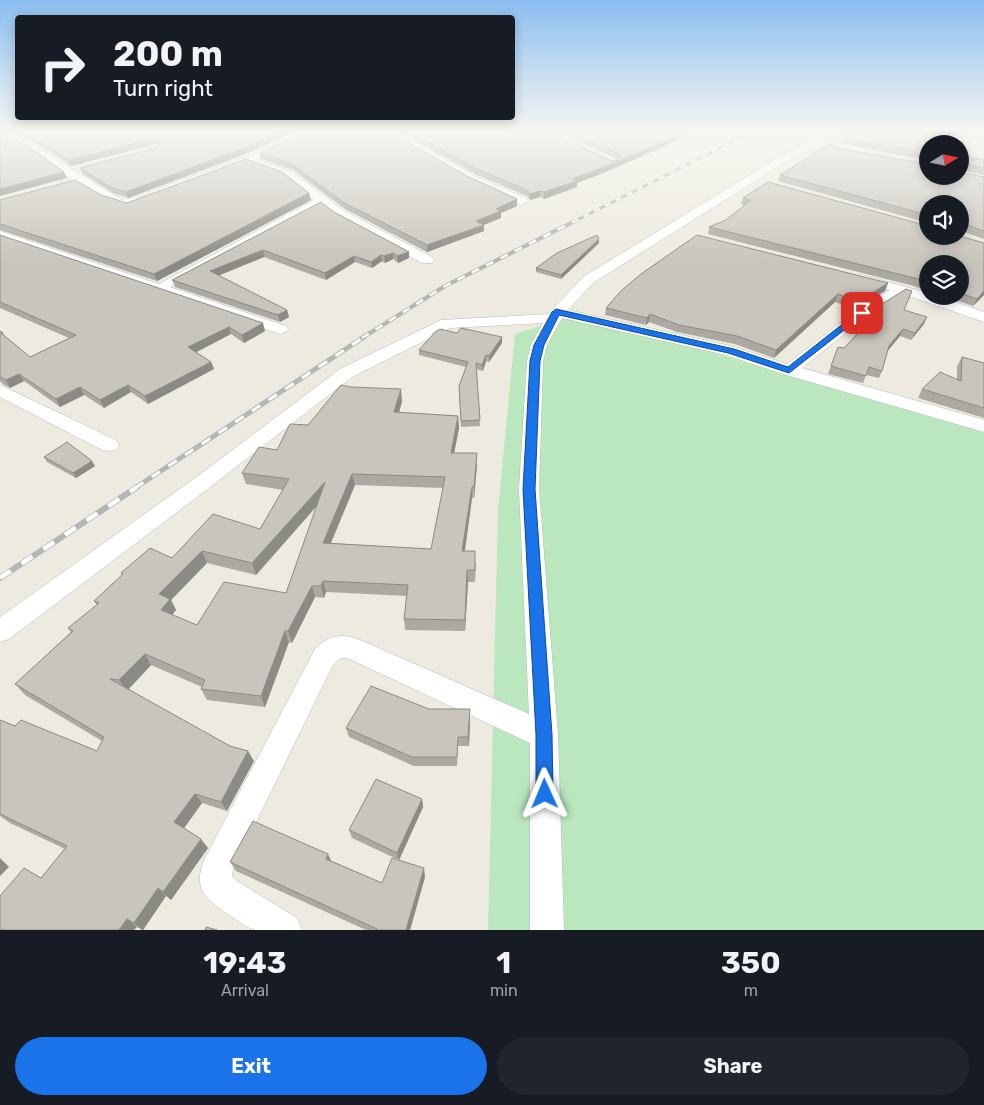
<!DOCTYPE html>
<style>
body{margin:0;font-family:Rubik,sans-serif;background:#20242c;color:#f1f3f6;height:100vh;display:flex;flex-direction:column;font-size:19px;white-space:nowrap}
*{box-sizing:border-box;margin:0}
p{font-size:16px;color:#9ea1a6}
.icon{flex:none;width:28px;height:28px;fill:none;stroke:currentColor;stroke-width:2;stroke-linecap:round;stroke-linejoin:round}
.map{position:relative;height:930px;overflow:hidden}
.drawer{display:flex;flex-direction:column;background:#171b24;flex:1}
.drawer>*{flex:none}
.guide{position:absolute;left:15px;top:15px;width:500px;height:105px;border-radius:5px;box-shadow:0 2px 12px #0003;background:#171b24;color:#f1f3f6;overflow:hidden}
.needle{width:32px;rotate:80deg}
.buttons{position:absolute;left:919px;top:135px;display:grid;gap:10px}
.buttons a{display:grid;place-items:center;width:50px;height:50px;border-radius:50%;background:#171b24;box-shadow:0 2px 12px #0003;font-size:25px}
.pin{position:absolute;display:grid;place-items:center;width:42px;height:42px;color:#fff;margin:-21px;border-radius:10px;box-shadow:0 2px 8px #0006}
.me{position:absolute;width:55px;margin:-28px;rotate:359deg;stroke-linejoin:round;filter:drop-shadow(0 0 4px #0008)}
.turn{display:flex;align-items:center;gap:18px;height:105px;padding:0 15px;font-size:22px}
.turn .icon{width:65px;height:65px;stroke-width:2.5}
.turn b{display:block;font-size:35px;line-height:42px}
.eta{display:flex;justify-content:space-evenly;align-items:center;height:85px;text-align:center}
.eta b{font-size:30px;font-weight:700;line-height:35px}
.primary-button{display:flex;gap:10px;margin-top:auto;padding:10px 15px}
.primary-button a{flex:1;height:58px;border-radius:30px;background:#1a73e8;color:#fff;font-size:20px;font-weight:700;line-height:58px;text-align:center}
.primary-button a+a{background:#20242c;color:#f1f3f6}
.map>svg:first-child{display:block}
</style>
<div class="map">
<svg width="984" height="930" viewBox="0 0 984 930">
<rect width="100%" height="100%" fill="#edebe0"/>
<path fill="#bae7be" d="M580,314l404,117v499h-496l10,-420 17,-176z"/>
<g fill="none" stroke-linecap="round" stroke-linejoin="round">
<g stroke="#b8bac0" stroke-width="1">
<g id="minor">
<path d="M0,131h6c41,20 77,46 116,69l13,-3 6,4 -6,4 -19,2 -41,-25 -44,-31 -31,-15z"/>
<path d="M304,131h13l-60,29 35,12 52,39 88,46 2,3 -2,3h-10l-86,-46 -14,-11 -152,81 116,39 2,3 -2,3 -6,2 -280,-95v-8l159,53 155,-84 -30,-24 -36,-12 -80,28h-8l-2,-2 2,-2 84,-30z"/>
<path d="M382,131h12l82,46 50,21 2,3 -6,4 -4,-1 -50,-23z"/>
<path d="M831,131h13l-57,30 -194,122 -25,27 163,36 56,18 70,-54 33,-20 -33,-8 -2,-3 2,-3 5,-1 66,18v3h10l46,16v10l-81,-28 -36,22 -65,52 182,52v12l-201,-58 -57,-19 -164,-37 -15,27 -4,16 -4,128 19,246 6,195h-34v-187l-183,-85h-7l-7,7 -100,204 -1,7 5,5 60,37 5,12c-15,0 -31,0 -46,0 -8,-1 -17,-9 -24,-13 -27,-18 -41,-28 -26,-61l109,-207c13,-13 25,-16 43,-10l171,75 -10,-225 8,-128 4,-16 12,-22 -93,5 -98,49 -143,111 -200,151 -9,3v-25l195,-139 145,-109 101,-49 107,-6 35,-37 196,-120z"/>
<path d="M0,385l116,55 3,5 -3,5 -7,1 -7,-1 -102,-53z"/>
</g>
</g>
<use href="#minor" fill="#fff" fill-rule="evenodd"/>
<g stroke="#b4b5b5" stroke-width="3">
<path id="rail-far3" d="M573,222l181,-91"/>
</g>
<g stroke="#b4b5b5" stroke-width="4">
<path id="rail-far2" d="M362,338l83,-52 130,-65"/>
</g>
<g stroke="#b4b5b5" stroke-width="5">
<path id="rail-far1" d="M135,488l229,-151"/>
</g>
<g stroke="#b4b5b5" stroke-width="6">
<path id="rail" d="M0,578l137,-91"/>
</g>
<use href="#rail-far3" stroke="#fff" stroke-width="2" stroke-dasharray="6" stroke-linecap="butt"/>
<use href="#rail-far2" stroke="#fff" stroke-width="2.5" stroke-dasharray="8" stroke-linecap="butt"/>
<use href="#rail-far1" stroke="#fff" stroke-width="3" stroke-dasharray="10" stroke-linecap="butt"/>
<use href="#rail" stroke="#fff" stroke-width="4.5" stroke-dasharray="13" stroke-linecap="butt"/>
</g>
<g fill="#aca9a3" fill-rule="evenodd">
<path d="M11,131h288l-59,25 -112,42 -15,-5 -30,-19 -3,-6 79,-21v-2l-3,-1 -85,22 -43,-28z"/>
<path d="M398,131h148l64,29 6,1 1,-2 -61,-28h134l-10,4 -1,5 -76,33 -26,10v4l-33,12 -4,-2 -10,3 -3,-4 -50,-21z"/>
<path d="M961,131l-25,13h-8v17l-88,-18 2,-6z"/>
<path d="M853,151l75,25 56,1v62l-23,-8 -1,1v-28h-32v19l-150,-42 2,-6z"/>
<path d="M260,153l207,23 50,23v7l-16,7v5l-17,7v6l-57,21 -82,-43 -52,-39 -32,-11z"/>
<path d="M960,155l24,5v15l-24,-5z"/>
<path d="M768,182l160,44v10h32l24,7v52l-11,11 -29,-10h16v-32h-32v27l-14,-5 -206,-52 1,-7 17,-7 18,-15 -3,-1 2,-6z"/>
<path d="M101,195l26,8 184,-3 -154,81 -157,-51v-30z"/>
<path d="M334,212l75,40v6l-11,5 -5,-4 -8,4 -3,-2 -10,7 -17,-6 -29,18 -62,-23 -46,19 69,34 2,7 -9,5 -105,-35 -3,-7z"/>
<path d="M0,235l265,96 -21,12 -13,-9 -35,18 15,10 3,7 -66,35 -17,-12 -27,16 -20,-13 -24,12 -36,-26 -14,7 -6,-3 -4,-4v-50l3,2 2,3 25,21 39,-19 -69,-30z"/>
<path d="M599,243l-38,36 -25,-7v-4z"/>
<path d="M888,283l-3,8 -30,18 -20,-7 -61,56 -39,-14 -58,-12 -28,-10 -3,3 -41,-10 1,-7z"/>
<path d="M874,309l30,1 20,14 -13,16 -11,-4 -12,14 -6,21 -3,7 -13,-3 -3,8 -35,-9 10,-27 6,1 29,-31 -2,-1z"/>
<path d="M502,343l-13,19 -3,-1 -3,10 -7,-2 4,57 -19,1 -2,-41 7,-19 -47,-12v-5z"/>
<path d="M962,357l22,6v55l-66,-20 4,-9 35,-9v-14z"/>
<path d="M402,401l-3,11 59,4 1,12 -5,25 23,12 -3,33h-2l-7,53 11,12 -1,19h-7l-3,49 -60,-1 -1,-11 3,-23 -81,-4 -2,6 -9,-1 -23,46 -3,-1 -24,65 -58,-7 -6,-11 1,-2 -51,-22 -23,24 126,72 -27,50 -25,-8 -18,25 24,20 -37,52 -5,-4 -23,34 -102,-52 24,-29 -55,-26 -10,-7v-96l15,6 82,25 5,-10 -77,-46 -10,-11 56,-52 -3,-4 29,-23 -3,-4 28,-26 -1,-2 51,-15 88,-29 23,-39 -37,-6 -4,-11 35,-23 31,-25zM355,485l88,3 -12,61 -101,-6zM317,506l-31,87 -89,32 -25,-10 4,-5 -5,-10 36,-37 49,12z"/>
<path d="M44,457l51,9 -19,12 -29,-16z"/>
<path d="M429,709l41,9 -1,28h-11l-1,20h-43l-65,-29 -3,-9z"/>
<path d="M422,799l1,8 -24,53 -47,-22 -3,-8z"/>
<path d="M331,861l51,22 43,-6 -15,53h-44l-130,-59 -6,-9z"/>
</g>
<g fill="#8c8a84">
<path d="M285,131h14l-59,25 -112,42 -2,-6z"/>
<path d="M674,131h16l-10,4 -1,5 -76,33 -26,10v4l-33,12v-7l28,-13 105,-43 -5,-4z"/>
<path d="M952,131h9l-25,13h-8z"/>
<path d="M154,138l2,6 -85,22 -2,-6z"/>
<path d="M64,172l3,6 -67,18v-7z"/>
<path d="M540,191v6l-10,3v-6z"/>
<path d="M309,193l2,7 -154,81 -3,-7z"/>
<path d="M517,199v7l-16,7v5l-18,7h1v6l-57,21v-7l49,-24 20,-12z"/>
<path d="M599,239v4l-38,36v-4z"/>
<path d="M263,250l1,7 -52,21 -2,-7z"/>
<path d="M409,252v6l-11,5 -1,-7z"/>
<path d="M393,253v6l-8,4 -1,-7z"/>
<path d="M381,255l1,6 -10,7 -1,-6z"/>
<path d="M354,256l1,6 -29,18 -1,-7z"/>
<path d="M888,283l-3,8 -30,18 3,-7z"/>
<path d="M984,291v4l-11,11 4,-7z"/>
<path d="M838,294l-3,8 -61,56 2,-8z"/>
<path d="M287,310l2,7 -9,5 -2,-7z"/>
<path d="M650,314l-1,8 -3,3 1,-7z"/>
<path d="M927,317l-3,7 -13,16 4,-7z"/>
<path d="M263,323l2,8 -21,12 -2,-8z"/>
<path d="M229,327l2,7 -40,21 -3,-8z"/>
<path d="M903,329l-3,7 -14,17 3,-7z"/>
<path d="M502,337v6l-13,19v-6z"/>
<path d="M486,355v6l-3,10 -1,-6z"/>
<path d="M211,362l3,7 -66,35 -3,-8z"/>
<path d="M19,374l5,7 -14,7 -4,-8z"/>
<path d="M128,385l3,7 -27,16 -4,-8z"/>
<path d="M80,387l4,8 -24,12 -4,-8z"/>
<path d="M401,389l1,12 -6,23 -2,-12z"/>
<path d="M458,416l1,12 -7,36 -1,-11z"/>
<path d="M477,453v12l-3,33v-11z"/>
<path d="M92,461l3,5 -19,12 -3,-5z"/>
<path d="M352,474l3,11 -29,70 -3,-12z"/>
<path d="M325,482l3,11 -72,82 -4,-12z"/>
<path d="M472,487v11l-9,65 -1,-12z"/>
<path d="M202,551l5,12 -36,37 5,10 -9,11 -6,-11 -2,-16z"/>
<path d="M467,570l1,12 -3,49v-11z"/>
<path d="M323,581l3,11 -2,6 -3,-12z"/>
<path d="M312,586l3,11 -23,46 -4,-12z"/>
<path d="M285,631l4,11 -24,65 -4,-11z"/>
<path d="M145,654l6,11 -24,26 -8,-11z"/>
<path d="M470,709v9l-1,28 -1,-9z"/>
<path d="M248,751l6,10 -27,50 -6,-9z"/>
<path d="M195,794l7,9 -20,28 -8,-9z"/>
<path d="M422,799l1,8 -24,53 -2,-7z"/>
<path d="M201,839l7,9 -37,52 -8,-8z"/>
<path d="M328,854l4,9 -6,-4z"/>
<path d="M0,858l9,9 -9,9z"/>
<path d="M424,868l1,9 -15,53h-4z"/>
<path d="M158,888l8,8 -23,34h-1l-8,-7z"/>
<path d="M127,919l10,8 -3,3h-15z"/>
</g>
<g fill="#c8c5bd" stroke="#8c8a84" fill-rule="evenodd">
<path d="M23,131h262l-46,19 -113,42 -16,-5 -30,-19 79,-21v-8l-5,-1 -85,22z"/>
<path d="M308,131h80l79,45 50,23 -21,10 5,2 -25,10 8,4 -57,20 -83,-42 -52,-39 -32,-11z"/>
<path d="M408,131h138l64,29 6,1 5,-6 -53,-24h106l-2,1 8,2 -76,33 -32,12 5,2 -33,11 -4,-1 -10,3 -3,-4 -50,-21z"/>
<path d="M862,131h90l-25,12 2,1h-1v10l-86,-17z"/>
<path d="M0,134l29,13 35,25 -64,17z"/>
<path d="M828,145l25,6 75,13v12h32v-4l24,5v54l-20,-7 -3,3h-1v-23h-32v11l-148,-40z"/>
<path d="M960,155l24,5v8l-22,-5 -1,5h-1z"/>
<path d="M246,159l36,13 27,21 -155,81 -154,-50v-24l75,-20 26,15 26,8z"/>
<path d="M768,182l160,44v10h32l24,7v48l-7,8 -17,-6v-29h-32v18l-10,-3 -209,-52 17,-7 25,-20 -8,-2z"/>
<path d="M321,202l13,10 75,40 -12,4 -4,-3 -9,3 -3,-1 -10,7 -17,-6 -29,17 -62,-23 -53,21 77,39 -9,5 -106,-35z"/>
<path d="M0,235l263,88 -21,12 -13,-8 -41,20 23,15 -66,34 -17,-11 -28,15 -20,-13 -24,12 -37,-25 -13,6 -6,-3v-46l3,2h-2l29,24 46,-22 -76,-33z"/>
<path d="M597,235l2,4 -38,36 -25,-7 21,-15z"/>
<path d="M697,235l191,48 -30,19 -20,-8 -62,56 -39,-14 -58,-11 -29,-11 -3,4 -41,-10 15,-17 20,-17z"/>
<path d="M906,289l6,2 -8,19 23,7 -12,16 -12,-4 -14,17 -7,25 -13,-4 -3,9 -35,-10 7,-19 6,1 35,-37 -5,-2z"/>
<path d="M461,328l41,9 -13,19 -3,-1 -4,10 -6,-2 4,57 -19,1 -2,-35 9,-24 -49,-12 16,-18 5,-3 17,4z"/>
<path d="M962,357l22,6v45l-62,-19 18,-17 21,9z"/>
<path d="M341,385l10,2 50,2 -7,23 64,4 -7,37h26l-3,34h-2l-10,64h13v19h-8l-2,50 -61,-1 4,-34 -85,-4 -2,5h-9l-24,45h-3l-24,65 -60,-7 4,-9 -60,-26 -26,26 -9,-1 120,67 18,5 -27,51 -26,-8 -21,28 27,17 -38,53 -5,-4 -24,35 -7,-4 -8,11h-119v-34l24,-28 17,10 26,-32 -67,-32v-94l15,6 6,-6 76,31 7,-14 -89,-53 58,-53 -5,-3 31,-25 -5,-2 29,-27 -2,-1 29,-25 22,10 41,-44 47,15 29,-50 -47,-6 17,-26 18,3 13,-26 18,1zM352,474l93,3 -14,72 -108,-6zM325,482l-39,111 -62,-11 -27,43 -36,-15 9,-11 -11,-5 43,-43 50,12z"/>
<path d="M67,442l25,19 -19,12 -29,-16z"/>
<path d="M371,686l58,23h41l-2,28h-10l-1,20h-45l-66,-29z"/>
<path d="M376,779l46,20 -25,54 -48,-23z"/>
<path d="M253,821l75,33 -2,5 56,24 10,-25 32,10 -18,62h-30l1,-1 -147,-67z"/>
<path d="M206,927l11,3h-12z"/>
</g>
<linearGradient id="sky" x2="0" y2="1"><stop stop-color="#8abef1"/><stop offset="0.5" stop-color="#f7f6f1"/><stop offset="1" stop-color="#f7f6f1" stop-opacity="0"/></linearGradient>
<rect width="984" height="261" fill="url(#sky)"/>
<path fill="#1a73e8" stroke="#114b97" d="M556,309l178,40 54,18 71,-56 7,2 -77,60 -61,-20 -169,-38 -15,30 -4,16 -5,128 17,246 1,59 -2,6 -6,2 -6,-2 -3,-6v-59l-13,-246 7,-128 4,-16 18,-33z"/>
</svg>
<div class="buttons">
<a><svg class="needle" viewBox="-14 -14 28 28"><path d="M0-13l5 13h-10z" fill="#e53935"/><path d="M0 13l5-13h-10z" fill="#9ea1a6"/></svg></a>
<a><svg class="icon" aria-label="sound" viewBox="0 0 24 24"><path d="M4 9h4l5-4v14l-5-4H4zM17 9q2 3 0 6"/></svg></a>
<a><svg class="icon" aria-label="layers" viewBox="0 0 24 24"><path d="M12 4l9 5-9 5-9-5zM3 14l9 5 9-5"/></svg></a>
</div>
<div class="pin" style="left:862px;top:313px;background:#d93025"><svg class="icon" aria-label="arrive" viewBox="0 0 24 24"><path d="M6 21V4h12l-3 4 3 4H6"/></svg></div>
<svg class="me" style="left:545px;top:794px" viewBox="-20 -20 40 40"><path d="M0-17L14 15 0 8-14 15z" fill="#1a73e8" stroke="#fff" stroke-width="4"/></svg>
<div class="guide">
<div class="turn"><svg class="icon" aria-label="right" viewBox="0 0 24 24"><path d="M7 20v-9h11M14 6l5 5-5 5"/></svg><div><b>200 m</b>Turn right</div></div>
</div>
</div>
<section class="drawer">
<div class="eta">
<div><b>19:43</b><p>Arrival</p></div>
<div><b>1</b><p>min</p></div>
<div><b>350</b><p>m</p></div>
</div>
<div class="primary-button"><a>Exit</a><a>Share</a></div>
</section>
